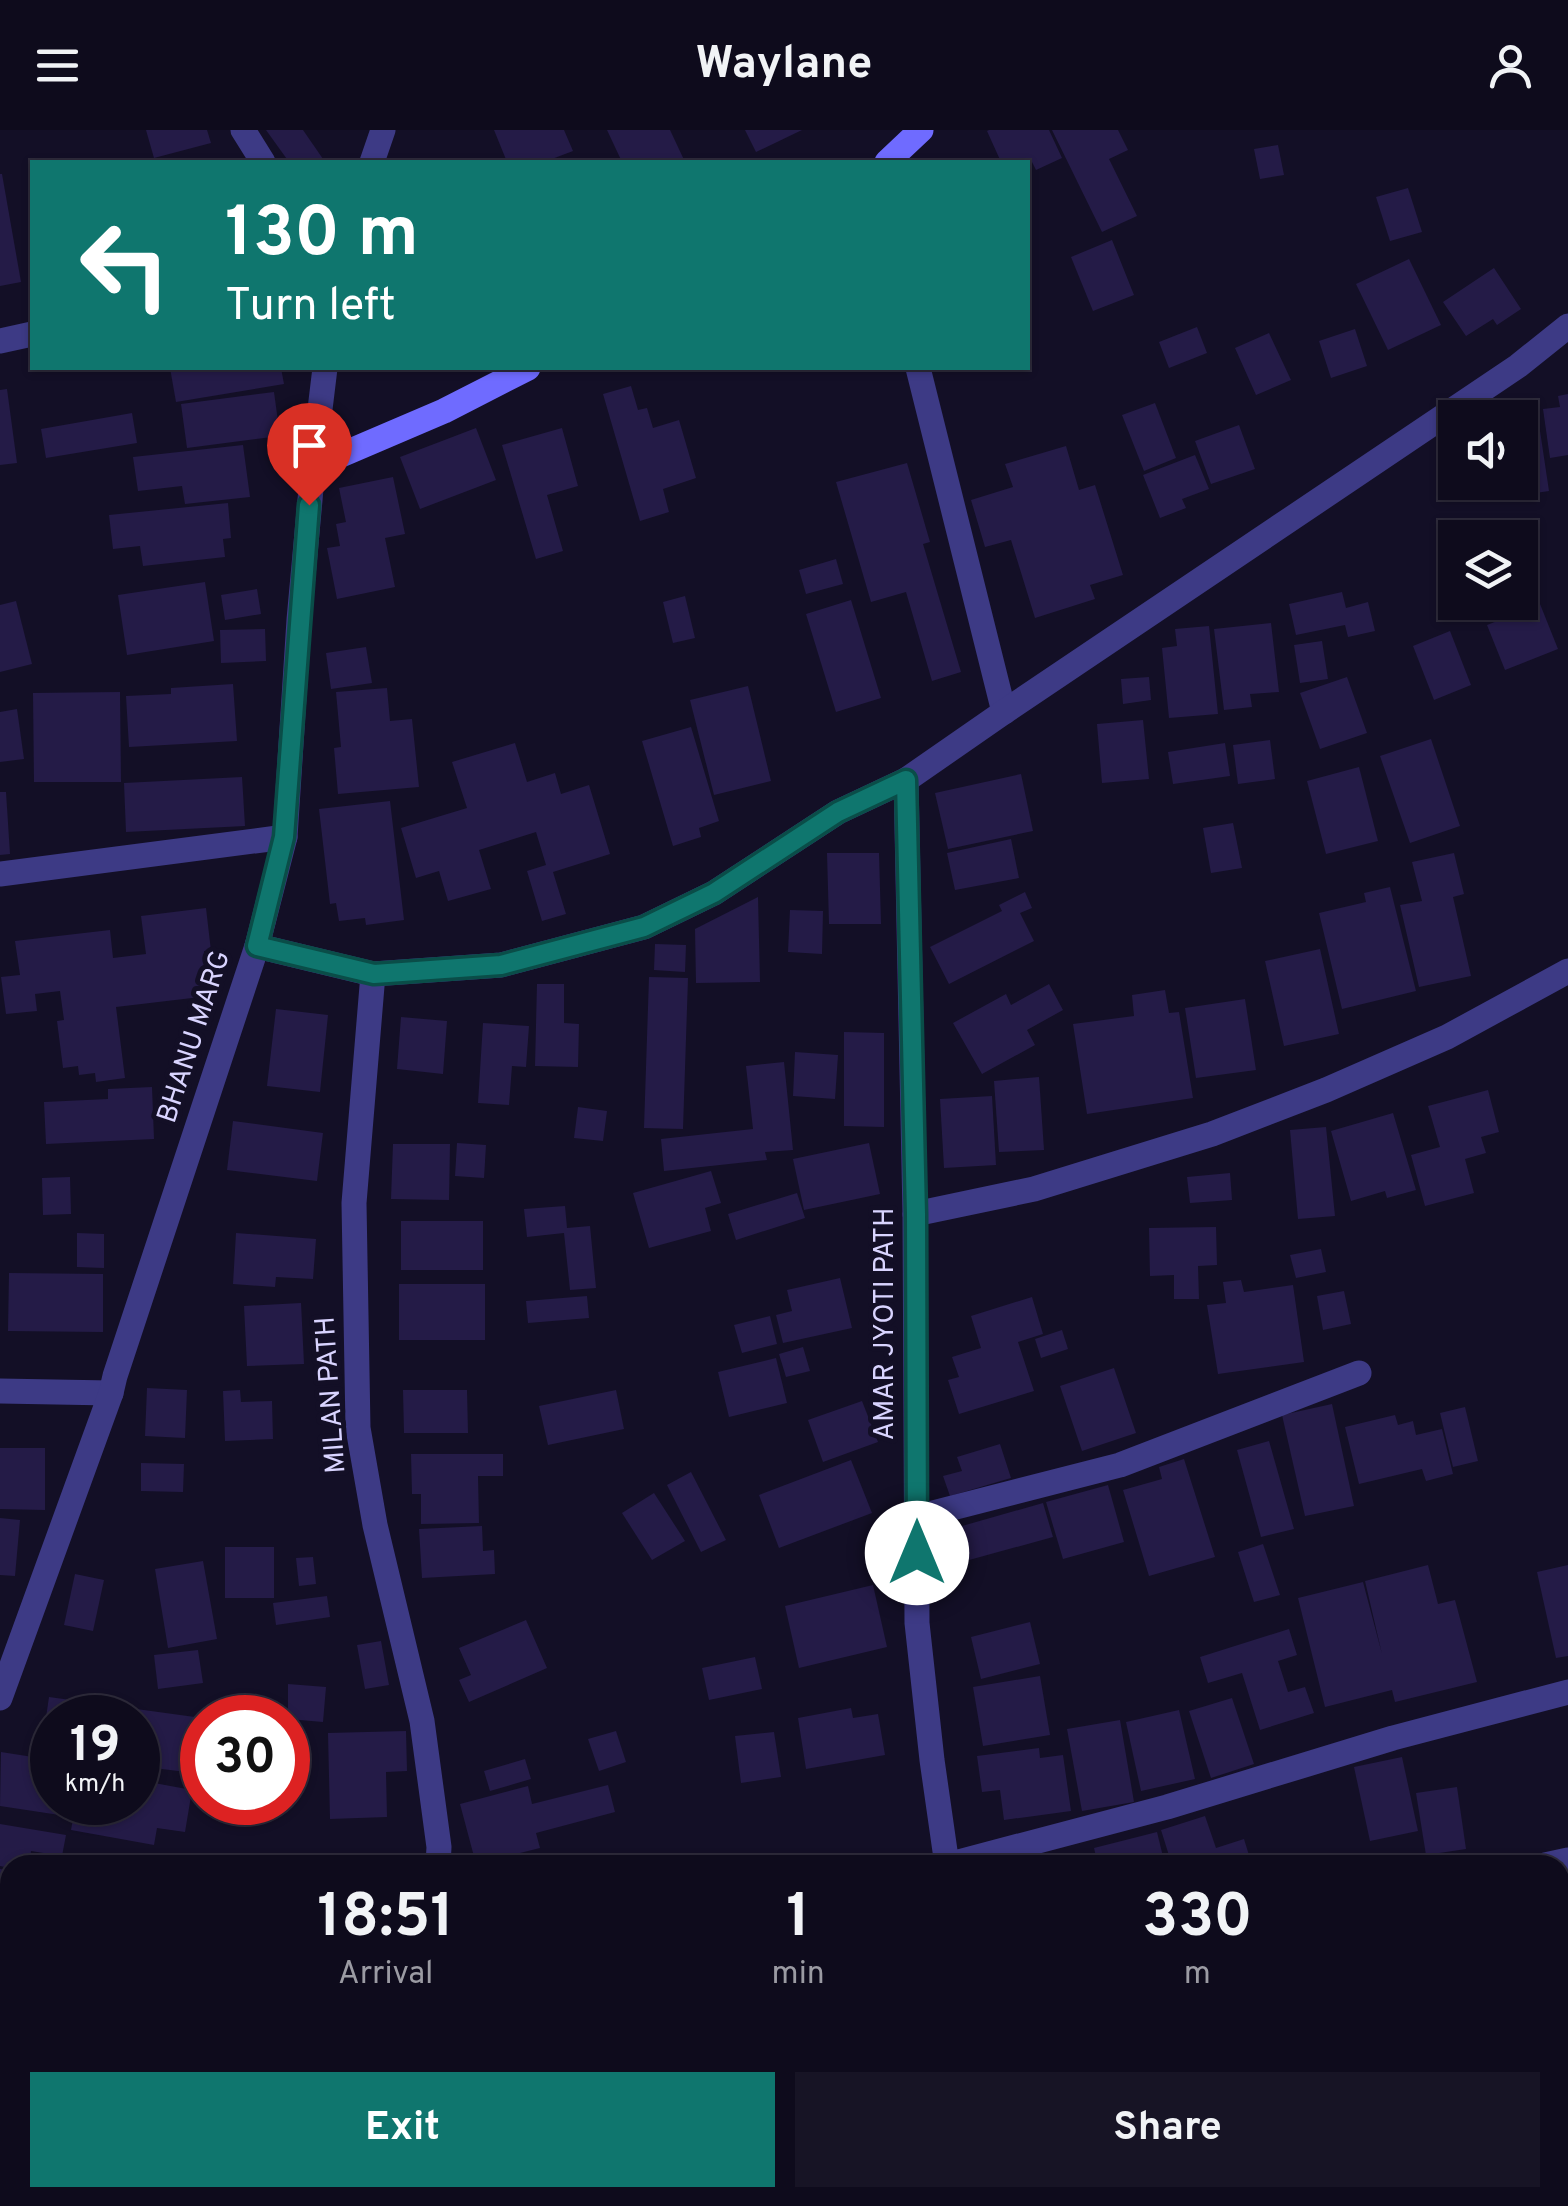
<!DOCTYPE html>
<style>
body{margin:0;font-family:Overpass,sans-serif;background:#171425;color:#f1f3f6;height:100vh;display:flex;flex-direction:column;font-size:38px;white-space:nowrap}
*{box-sizing:border-box;margin:0}
p{font-size:32px;color:#9b9ba3}
.icon{flex:none;width:55px;height:55px;fill:none;stroke:currentColor;stroke-width:2;stroke-linecap:round;stroke-linejoin:round}
.map{position:relative;flex:1;overflow:hidden}
.details{position:absolute;left:0px;top:1725px;width:1570px;height:352px;display:flex;flex-direction:column;background:#0e0b1c;border-radius:30px 30px 0 0;box-shadow:0 2px 8px #0004,0 0 0 2px #2e2b3b}
.details>*{flex:none}
.hud{position:absolute;left:30px;top:30px;width:1000px;height:210px;border-radius:0px;box-shadow:0 2px 8px #0004,0 0 0 2px #2e2b3b;background:#0f766e;color:#fff;overflow:hidden}
.tools{position:absolute;left:1438px;top:270px;display:grid;gap:20px}
.tools a{display:grid;place-items:center;width:100px;height:100px;border-radius:0px;background:#0e0b1c;box-shadow:0 2px 8px #0004,0 0 0 2px #2e2b3b;font-size:50px}
.speed{position:absolute;left:30px;top:1565px;display:flex;gap:20px;font-size:50px;font-weight:700;text-align:center}
.speed>*{display:grid;place-content:center;width:130px;height:130px;border-radius:50%;background:#0e0b1c;box-shadow:0 2px 8px #0004,0 0 0 2px #2e2b3b;line-height:1}
.speed small{font-size:25px;font-weight:400}
.speed .limit{border:15px solid #d22;background:#fff;color:#111}
.pin{position:absolute;display:grid;place-items:center;width:85px;height:85px;color:#fff;margin:-102px -42px;border-radius:50% 50% 50% 0;rotate:-45deg;box-shadow:0 0 10px #0007}
.pin .icon{rotate:45deg}
.me{position:absolute;width:110px;margin:-55px;rotate:0deg;stroke-linejoin:round;filter:drop-shadow(0 0 8px #0008)}
.turn{display:flex;align-items:center;gap:35px;height:210px;padding:0 30px;font-size:45px}
.turn .icon{width:130px;height:130px;stroke-width:2.5}
.turn b{display:block;font-size:70px;line-height:85px}
.eta{display:flex;justify-content:space-evenly;align-items:center;height:170px;text-align:center}
.eta b{font-size:60px;font-weight:700;line-height:70px}
.primary-button{display:flex;gap:20px;margin-top:auto;padding:20px 30px}
.primary-button a{flex:1;height:115px;border-radius:0px;background:#0f766e;color:#fff;font-size:40px;font-weight:700;line-height:115px;text-align:center}
.primary-button a+a{background:#171425;color:#f1f3f6}
header{display:flex;justify-content:space-between;align-items:center;height:130px;padding:0 30px;background:#0e0b1c;font-size:45px;font-weight:700}
.map>svg:first-child{display:block}
</style>
<header><svg class="icon" aria-label="menu" viewBox="0 0 24 24"><path d="M4 6h16M4 12h16M4 18h16"/></svg>Waylane<svg class="icon" aria-label="person" viewBox="0 0 24 24"><circle cx="12" cy="8" r="4"/><path d="M4 21q1-7 8-7t8 7"/></svg></header>
<div class="map">
<svg width="1568" height="2076" viewBox="0 0 1568 2076">
<rect width="100%" height="100%" fill="#130f26"/>
<g fill="#241b47">
<path d="M146,0h61l4,13 -57,15z"/>
<path d="M266,0h37l20,29 -5,3h-29z"/>
<path d="M494,0h70l9,21 -29,11h-37z"/>
<path d="M607,0h63l15,32h-63z"/>
<path d="M745,0h57l-46,22z"/>
<path d="M989,0h60l13,28 -26,12 -4,-8 -4,2 -27,-2 -14,-31z"/>
<path d="M1052,0h66l10,20 -19,9 28,57 -35,16z"/>
<path d="M1278,15l6,30 -24,4 -6,-30z"/>
<path d="M0,44h2l19,108 -21,4z"/>
<path d="M1408,58l14,44 -32,9 -14,-44z"/>
<path d="M1112,110l22,55 -41,16 -22,-54z"/>
<path d="M1409,129l32,66 -53,25 -32,-66z"/>
<path d="M1494,138l27,41 -24,16 -4,-6 -27,17 -23,-34z"/>
<path d="M1197,197l10,26 -38,15 -10,-26z"/>
<path d="M1355,199l12,37 -36,12 -12,-37z"/>
<path d="M1269,203l22,47 -35,15 -21,-47z"/>
<path d="M170,238h111l3,16 -108,18z"/>
<path d="M631,256l7,24 9,-2 6,20 26,-8 17,58 -33,11 6,23 -29,9 -37,-127z"/>
<path d="M7,259l10,74 -17,2v-75z"/>
<path d="M274,262l6,44 -93,12 -6,-44z"/>
<path d="M1568,264v61l-18,3 -7,-49 17,-2 -2,-11z"/>
<path d="M1155,273l21,55 -32,13 -22,-56z"/>
<path d="M1536,274l13,87 -41,6 -2,-15h14v-64h-6l-2,-10z"/>
<path d="M132,283l5,30 -91,15 -5,-29z"/>
<path d="M1239,295l16,44 -44,15 -16,-43z"/>
<path d="M476,298l20,52 -76,29 -20,-52z"/>
<path d="M562,298l16,58 -31,9 16,56 -27,8 -34,-114z"/>
<path d="M243,315l7,52 -65,7 -3,-18 -44,5 -5,-34z"/>
<path d="M1066,316l13,44 16,-5 28,90 -33,10 5,14 -60,19 -24,-78 -26,7 -14,-47 42,-13 -8,-23z"/>
<path d="M1195,325l14,34 -27,10 4,9 -26,10 -17,-43z"/>
<path d="M907,333l23,79 -7,2 38,128 -29,9 -26,-89 -35,10 -35,-120z"/>
<path d="M393,347l12,57 -20,4 10,49 -58,12 -10,-51 13,-2 -4,-22 10,-2 -7,-34z"/>
<path d="M228,373l3,35 -8,1 2,18 -82,9 -3,-20 -27,3 -4,-34z"/>
<path d="M836,429l7,25 -37,10 -7,-24z"/>
<path d="M205,452l9,59 -87,14 -9,-60z"/>
<path d="M257,459l4,25 -36,6 -4,-25z"/>
<path d="M1342,462l4,16 22,-6 7,29 -27,6 -3,-12 -49,10 -7,-31z"/>
<path d="M685,466l10,42 -22,5 -10,-41z"/>
<path d="M851,470l30,98 -45,14 -30,-98z"/>
<path d="M16,471l16,63 -32,8v-67z"/>
<path d="M1540,474l18,45 -53,21 -18,-45z"/>
<path d="M1271,493l8,69 -29,2 2,13 -28,3 -10,-81z"/>
<path d="M1209,496l9,88 -49,4 -7,-70 15,-2 -2,-17z"/>
<path d="M265,499l1,32 -45,2 -1,-33z"/>
<path d="M1450,501l21,54 -37,15 -21,-54z"/>
<path d="M1322,511l6,38 -28,4 -6,-38z"/>
<path d="M366,517l6,36 -41,6 -5,-36z"/>
<path d="M1149,547l2,23 -28,4 -2,-25z"/>
<path d="M1347,547l20,56 -47,16 -20,-56z"/>
<path d="M233,554l4,57 -108,6 -3,-51 45,-2v-6z"/>
<path d="M748,556l23,95 -57,14 -24,-95z"/>
<path d="M387,558l3,33 22,-2 7,68 -81,7 -4,-46 7,-1 -5,-55z"/>
<path d="M120,562l1,90h-87l-1,-89z"/>
<path d="M17,579l7,50 -24,3v-50z"/>
<path d="M1143,590l6,59 -47,4 -5,-59z"/>
<path d="M691,597l28,94 -20,7 2,9 -28,9 -31,-105z"/>
<path d="M1431,609l29,87 -50,17 -30,-87z"/>
<path d="M1270,610l5,39 -37,5 -5,-39z"/>
<path d="M515,613l12,39 28,-9 6,21 28,-9 21,69 -57,18 13,42 -24,7 -15,-50 19,-6 -10,-33 -57,18 12,39 -43,12 -9,-30 -23,7 -15,-50 66,-20 -15,-46z"/>
<path d="M1225,613l5,33 -57,8 -5,-32z"/>
<path d="M1359,637l19,74 -52,13 -19,-73z"/>
<path d="M1021,644l12,57 -85,18 -13,-56z"/>
<path d="M242,647l3,49 -119,6 -2,-49z"/>
<path d="M0,662h6l4,62 -10,1z"/>
<path d="M390,671l14,119 -38,5 -1,-7 -26,3 -3,-18 -6,1 -11,-95z"/>
<path d="M1233,693l9,45 -31,5 -8,-45z"/>
<path d="M1011,709l8,39 -64,12 -8,-37z"/>
<path d="M827,723h52l2,71h-52z"/>
<path d="M1454,723l10,41 -11,3 18,79 -52,11 -19,-82 22,-4 -10,-39z"/>
<path d="M1390,757l26,104 -74,18 -23,-96 47,-11 -2,-9z"/>
<path d="M1025,762l7,16 -12,5 14,28 -85,43 -19,-37 72,-36 -3,-6z"/>
<path d="M758,767l2,85 -64,1 -1,-54z"/>
<path d="M206,778l5,43h-7l5,45 -93,11 9,71 -29,4 -1,-9 -16,2 -1,-9 -15,2 -6,-47 7,-1 -4,-29 -25,3 2,17 -31,3 -5,-37 19,-2 -5,-34 95,-11 3,28 33,-4 -5,-38z"/>
<path d="M790,780l33,1 -1,43 -34,-2z"/>
<path d="M655,814l31,1 -1,27 -31,-2z"/>
<path d="M1320,819l19,85 -55,12 -19,-85z"/>
<path d="M649,847l39,1 -5,151 -39,-1z"/>
<path d="M537,854h27v39l15,1 -1,43 -43,-1z"/>
<path d="M1049,854l14,26 -36,20 8,15 -53,29 -29,-51 53,-29 5,11z"/>
<path d="M1165,860l4,23 10,-1 14,86 -106,16 -14,-90 61,-8 -2,-21z"/>
<path d="M1245,869l11,71 -60,8 -11,-70z"/>
<path d="M276,879l52,6 -8,77 -53,-6z"/>
<path d="M401,887l46,4 -4,53 -46,-5z"/>
<path d="M483,893l46,3 -3,41 -14,-1 -3,39 -31,-2z"/>
<path d="M844,902l40,1v94l-40,-1z"/>
<path d="M795,922l43,3 -3,44 -42,-3z"/>
<path d="M784,932l9,88 -28,2 2,8 -103,11 -3,-32 92,-10 -7,-63z"/>
<path d="M1039,947l5,73 -45,2 -5,-71z"/>
<path d="M152,957l2,52 -108,5 -2,-42 64,-3v-10z"/>
<path d="M1488,960l11,42 -18,5 5,16 -21,6 9,34 -49,13 -14,-51 29,-8 -12,-41z"/>
<path d="M992,966l4,69 -52,3 -4,-69z"/>
<path d="M578,977l29,4 -4,30 -29,-3z"/>
<path d="M1393,983l23,77 -29,8 -2,-7 -34,10 -20,-70z"/>
<path d="M233,991l90,12 -6,48 -90,-11z"/>
<path d="M1326,997l9,89 -37,3 -8,-89z"/>
<path d="M457,1013l29,2 -2,33 -29,-2z"/>
<path d="M869,1013l11,51 -76,16 -11,-51z"/>
<path d="M393,1014h57l-1,56 -58,-1z"/>
<path d="M711,1041l10,32 -16,5 6,23 -62,17 -16,-55z"/>
<path d="M1230,1043l2,27 -42,3 -3,-26z"/>
<path d="M70,1047l1,37 -28,1 -1,-37z"/>
<path d="M797,1063l8,25 -69,22 -8,-26z"/>
<path d="M565,1076l2,22 23,-2 6,62 -26,2 -6,-57 -37,4 -3,-28z"/>
<rect x="401" y="1091" width="82" height="49"/>
<path d="M1216,1097l1,38 -19,1 1,33h-25v-24l-24,1 -1,-48z"/>
<path d="M77,1103l27,1v34l-27,-1z"/>
<path d="M236,1103l80,6 -3,40 -37,-2 -1,10 -42,-3z"/>
<path d="M1321,1119l5,23 -30,6 -6,-23z"/>
<path d="M9,1143l94,1v58l-95,-1z"/>
<path d="M840,1148l12,50 -69,15 -7,-28 16,-4 -5,-21z"/>
<path d="M1241,1150l3,12 49,-7 11,77 -86,12 -11,-69 19,-2 -3,-21z"/>
<rect x="399" y="1154" width="86" height="56"/>
<path d="M1344,1161l7,33 -28,6 -6,-34z"/>
<path d="M587,1166l2,22 -61,5 -2,-22z"/>
<path d="M1032,1167l11,37 -25,8 16,49 -75,23 -11,-34 11,-3 -7,-20 29,-9 -10,-32z"/>
<path d="M301,1173l3,61 -57,2 -3,-60z"/>
<path d="M770,1186l7,28 -35,9 -8,-28z"/>
<path d="M1062,1200l6,19 -27,9 -6,-19z"/>
<path d="M803,1217l7,24 -24,6 -7,-23z"/>
<path d="M776,1228l11,45 -58,14 -11,-45z"/>
<path d="M1114,1238l22,65 -54,18 -22,-65z"/>
<path d="M147,1258l40,2 -2,48 -40,-2z"/>
<path d="M240,1260l1,12 31,-1 1,38 -48,2 -2,-50z"/>
<path d="M403,1260h64l1,43h-64z"/>
<path d="M616,1260l8,39 -76,16 -9,-39z"/>
<path d="M862,1271l16,41 -55,20 -15,-42z"/>
<path d="M1332,1274l22,102 -49,10 -23,-101z"/>
<path d="M1465,1277l13,54 -25,6 -13,-54z"/>
<path d="M1395,1285l3,10 15,-4 3,14 26,-6 11,45 -27,7 -4,-12 -63,15 -14,-57z"/>
<path d="M1269,1311l25,88 -33,8 -24,-87z"/>
<path d="M1000,1314l11,34 -61,18 -7,-20 19,-5 -5,-14z"/>
<path d="M0,1318h45v62l-45,-1z"/>
<path d="M411,1324h92v22h-25l1,47 -58,1v-30h-9z"/>
<path d="M1184,1329l31,98 -66,19 -26,-86 39,-11 -3,-12z"/>
<path d="M851,1330l21,53 -93,35 -20,-53z"/>
<path d="M141,1333l43,1 -1,28 -42,-1z"/>
<path d="M691,1342l35,68 -25,12 -34,-67z"/>
<path d="M1108,1355l16,57 -61,17 -17,-57z"/>
<path d="M654,1363l31,48 -33,19 -30,-47z"/>
<path d="M1043,1373l10,34 -102,28 -10,-33z"/>
<path d="M0,1388l20,2 -5,56 -15,-1z"/>
<path d="M482,1396l1,25 11,-1 1,24 -73,4 -3,-49z"/>
<path d="M1263,1414l17,51 -26,7 -16,-50z"/>
<rect x="225" y="1417" width="49" height="51"/>
<path d="M313,1427l3,27 -17,2 -3,-28z"/>
<path d="M203,1431l14,78 -49,9 -13,-79z"/>
<path d="M1428,1435l10,39 17,-4 22,82 -82,20 -3,-12 -67,17 -27,-109 65,-16 19,72 -17,-73z"/>
<path d="M1568,1435v91l-12,2 -19,-86z"/>
<path d="M75,1444l29,6 -11,51 -29,-6z"/>
<path d="M873,1455l14,62 -88,21 -14,-62z"/>
<path d="M327,1466l3,21 -54,8 -3,-22z"/>
<path d="M526,1490l21,48 -78,34 -10,-22 12,-5 -12,-27z"/>
<path d="M1030,1492l10,42 -59,15 -10,-42z"/>
<path d="M1289,1499l8,26 -19,6 10,31 17,-5 9,26 -54,17 -18,-57 -34,10 -8,-26z"/>
<path d="M381,1511l8,44 -24,4 -8,-44z"/>
<path d="M198,1520l5,33 -45,6 -4,-34z"/>
<path d="M755,1527l7,32 -53,11 -7,-32z"/>
<path d="M1040,1546l10,59 -67,11 -10,-59z"/>
<path d="M288,1554l38,3 -3,35 -35,-3z"/>
<path d="M49,1567l153,21v56l-64,-8v-48h-86v36l-11,-2z"/>
<path d="M1232,1568l22,66 -43,14 -22,-67z"/>
<path d="M851,1578l2,10 25,-4 7,41 -79,14 -8,-51z"/>
<path d="M1179,1580l16,69 -54,12 -15,-69z"/>
<path d="M1120,1590l14,82 -52,9 -15,-82z"/>
<path d="M406,1601l1,40 -21,1 1,45 -57,2 -2,-86z"/>
<path d="M616,1601l10,31 -27,9 -11,-32z"/>
<path d="M774,1602l7,45 -40,6 -6,-47z"/>
<path d="M1039,1618l1,10 23,-3 8,56 -67,9 -4,-30 -18,2 -5,-36z"/>
<path d="M1,1622l51,8v42h15l-1,14 -66,-10z"/>
<path d="M1402,1627l16,74 -48,10 -16,-74z"/>
<path d="M525,1629l6,20 -41,12 -6,-20z"/>
<path d="M138,1650l54,10 -7,42 -28,-4 -3,17 -83,-15 5,-28h62z"/>
<path d="M608,1655l7,27 -79,21 4,15 -64,16 -16,-60 68,-18 4,18z"/>
<path d="M1457,1657l9,62 -40,6 -10,-62z"/>
<path d="M1205,1686l11,32 28,-9 8,26h-80l-11,-35z"/>
<path d="M0,1694l66,11 -4,21 -31,-5 -2,14h-19v3l-10,-2z"/>
<path d="M1157,1702l8,33h-67l-4,-17z"/>
<path d="M0,1739l10,1v55l-10,-1z"/>
<path d="M0,1801l10,2v49l-10,-2z"/>
<path d="M1560,1832h8v61l-8,1z"/>
<path d="M0,1916l10,1v35l-10,-2z"/>
<path d="M1568,1926v90l-8,2v-90z"/>
<path d="M0,1975l10,2v77l-10,-1z"/>
<path d="M216,2068h42l3,8h-42z"/>
<path d="M262,2068h35l1,8h-37z"/>
<path d="M431,2068h102v3l-102,5z"/>
<path d="M681,2068h29l1,8h-46l-1,-5z"/>
<path d="M800,2068h157l3,8h-157z"/>
<rect x="1255" y="2068" width="41" height="8"/>
<path d="M1368,2068h73l9,8h-74z"/>
</g>
<g fill="none" stroke-linecap="round" stroke-linejoin="round">
<g stroke="#3d3a85" stroke-width="25">
<path d="M243,0l20,32"/>
<path d="M372,32l11,-32"/>
<path d="M0,211l32,-7"/>
<path d="M918,238l86,344"/>
<path d="M906,650l9,434 2,409 15,137 15,105 220,-58 226,-69 175,-46"/>
<path d="M0,744l285,-37"/>
<path d="M257,816l116,28 128,-9 143,-38 70,-34 124,-81 68,-32 98,-68 514,-346 50,-40"/>
<path d="M373,844l-19,229 4,225 17,97 47,196 17,126 -1,18"/>
<path d="M915,1084l119,-25 178,-55 114,-44 121,-53 121,-66"/>
<path d="M0,1261l111,2"/>
<path d="M917,1387l203,-52 239,-92"/>
<path d="M0,1568l111,-305 4,-17 142,-430 28,-109 14,-217 14,-153 12,-99"/>
<path d="M1545,1735l23,-5"/>
<path d="M391,2068l1,8"/>
<path d="M991,2068l2,8"/>
<path d="M1540,2076l17,-8"/>
</g>
<g stroke="#6f6bff" stroke-width="25">
<path d="M887,32l34,-32"/>
<path d="M313,337l131,-56 84,-43"/>
</g>
</g>
<g fill="none" stroke-linecap="round" stroke-linejoin="round">
<g stroke="#0a4d48" stroke-width="25">
<path id="route" d="M309,375l-25,332 -27,109 117,28 127,-9 143,-38 70,-34 124,-81 68,-32 10,434 1,339"/>
</g>
<use href="#route" stroke="#0f766e" stroke-width="18"/>
</g>
<g text-anchor="middle" dominant-baseline="central" stroke-width="10" stroke-linejoin="round" paint-order="stroke">
<g font-size="28" fill="#d9d4ff" stroke="#130f26">
<text transform="translate(195 907) rotate(-72)">BHANU MARG</text>
<text transform="translate(886 1194) rotate(-90)">AMAR JYOTI PATH</text>
<text transform="translate(332 1265) rotate(-94)">MILAN PATH</text>
</g>
</g>
</svg>
<div class="tools">
<a><svg class="icon" aria-label="sound" viewBox="0 0 24 24"><path d="M4 9h4l5-4v14l-5-4H4zM17 9q2 3 0 6"/></svg></a>
<a><svg class="icon" aria-label="layers" viewBox="0 0 24 24"><path d="M12 4l9 5-9 5-9-5zM3 14l9 5 9-5"/></svg></a>
</div>
<div class="speed"><div>19<small>km/h</small></div><div class="limit">30</div></div>
<div class="pin" style="left:309px;top:375px;background:#d93025"><svg class="icon" aria-label="arrive" viewBox="0 0 24 24"><path d="M6 21V4h12l-3 4 3 4H6"/></svg></div>
<svg class="me" style="left:917px;top:1423px" viewBox="-20 -20 40 40"><circle r="19" fill="#fff"/><path d="M0-13L10 11 0 6-10 11z" fill="#0f766e"/></svg>
<div class="hud">
<div class="turn"><svg class="icon" aria-label="left" viewBox="0 0 24 24"><path d="M17 20v-9H6M10 6l-5 5 5 5"/></svg><div><b>130 m</b>Turn left</div></div>
</div>
<section class="details">
<div class="eta">
<div><b>18:51</b><p>Arrival</p></div>
<div><b>1</b><p>min</p></div>
<div><b>330</b><p>m</p></div>
</div>
<div class="primary-button"><a>Exit</a><a>Share</a></div>
</section>
</div>
